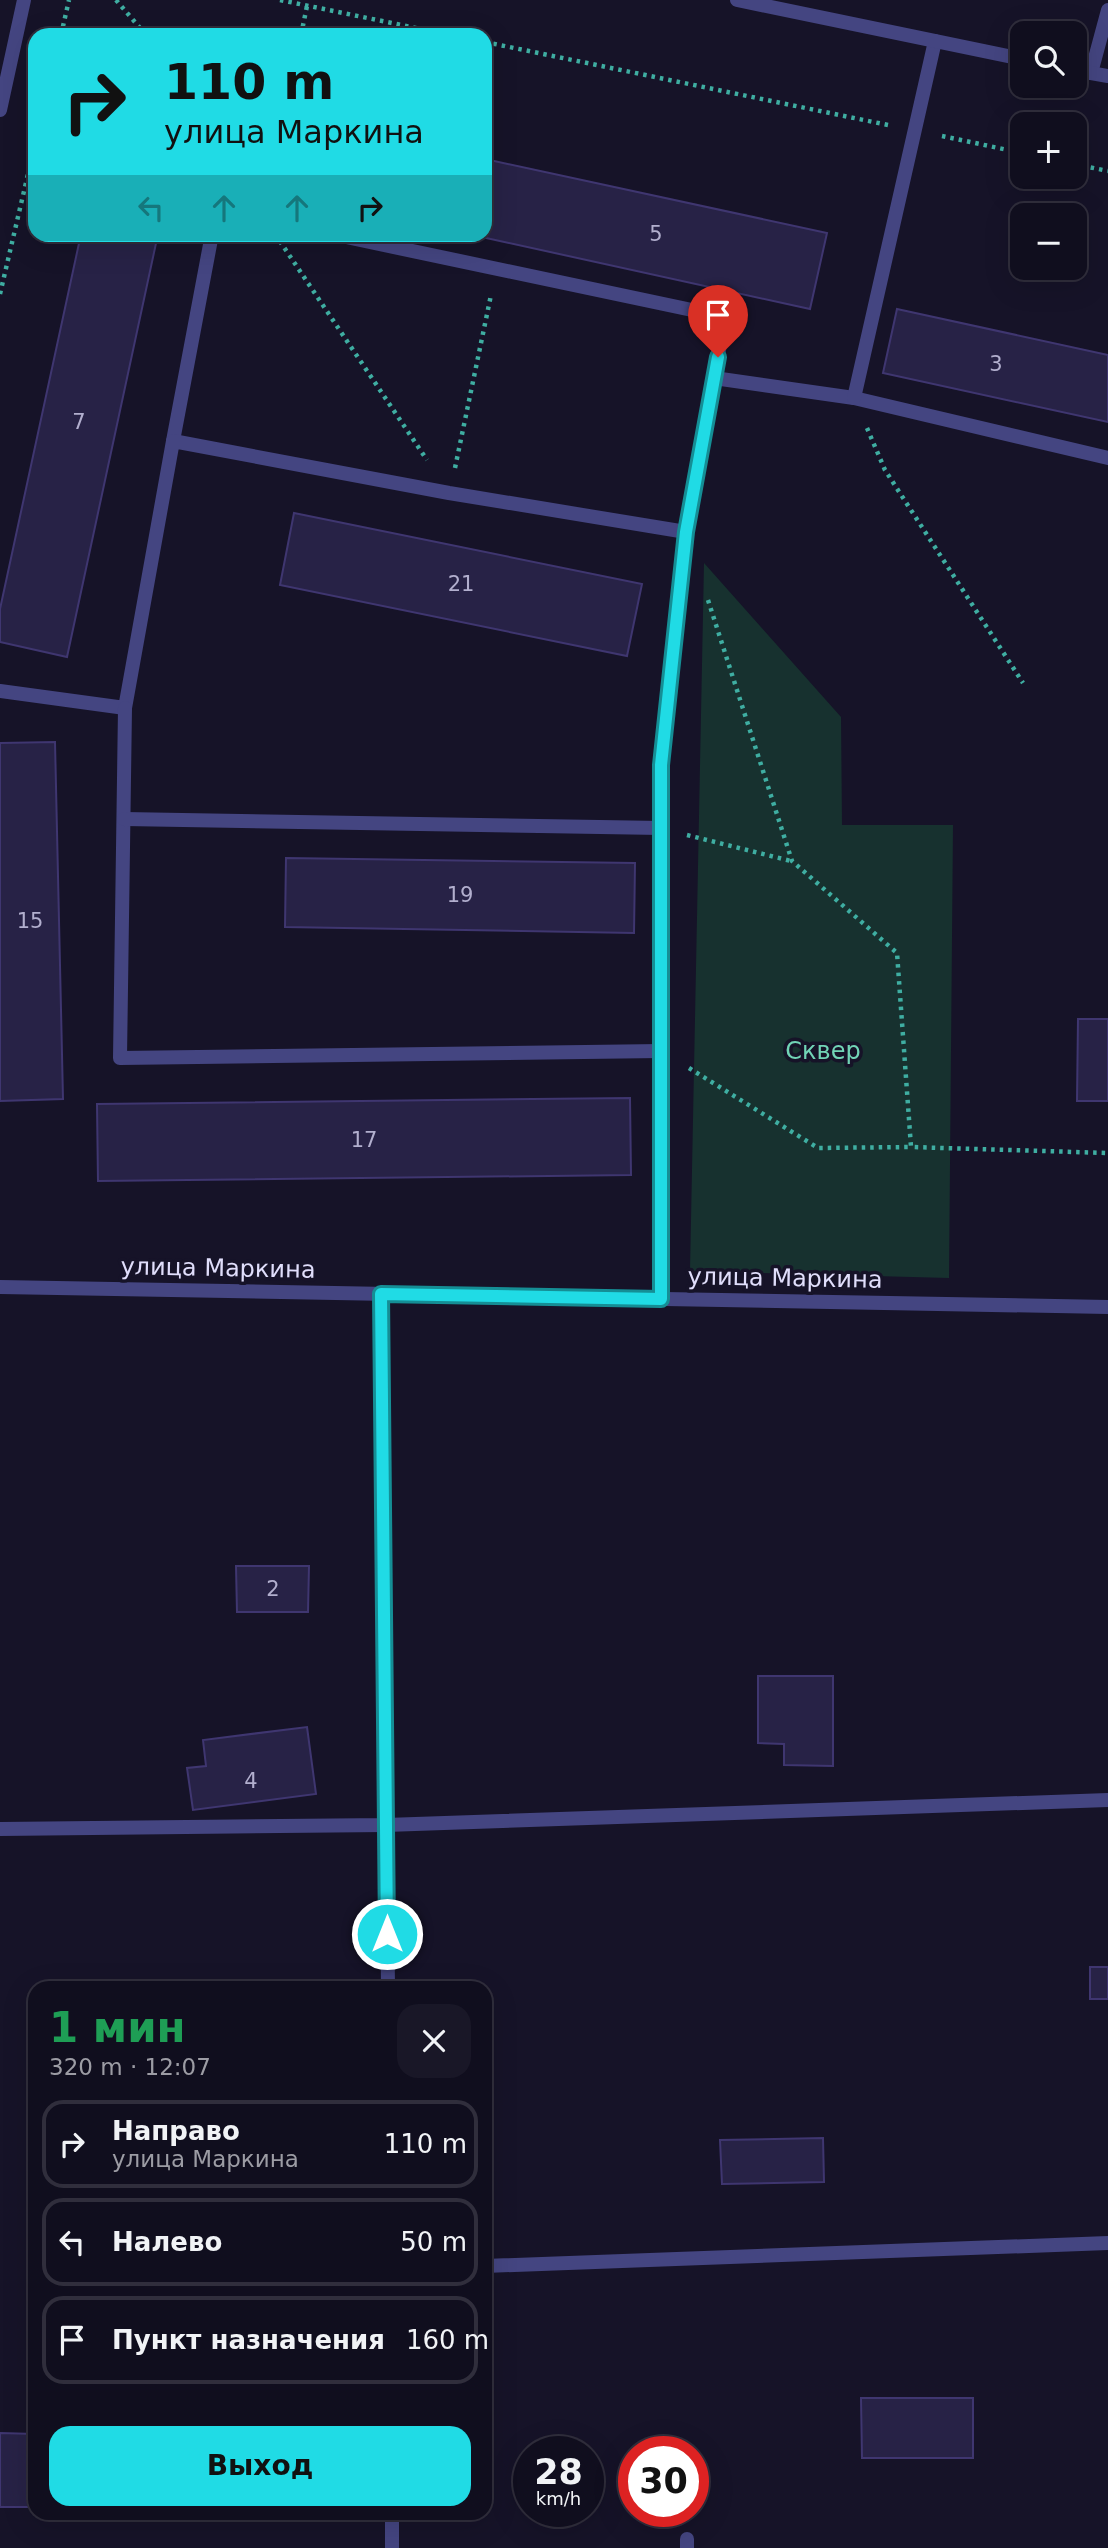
<!DOCTYPE html>
<html lang="ru">
<meta charset="utf-8">
<style>
body{margin:0;font-family:"DejaVu Sans",sans-serif;background:#191727;color:#f1f3f6;height:100vh;display:flex;flex-direction:column;font-size:26px;white-space:nowrap}
*{box-sizing:border-box;margin:0}
p{font-size:23px;color:#9c9ca4}
.icon{flex:none;width:38px;height:38px;fill:none;stroke:currentColor;stroke-width:2;stroke-linecap:round;stroke-linejoin:round}
.map{position:relative;flex:1;overflow:hidden}
.drawer{position:absolute;left:28px;top:1981px;width:464px;height:539px;display:flex;flex-direction:column;background:#100e1e;border-radius:21px;box-shadow:0 7px 28px #0002,0 0 0 2px #302e3c}
.drawer>*{flex:none}
.hud{position:absolute;left:28px;top:28px;width:464px;height:214px;border-radius:21px;box-shadow:0 7px 28px #0002,0 0 0 2px #302e3c;background:#20dbe5;color:#111;overflow:hidden}
.controls{position:absolute;left:1010px;top:21px;display:grid;gap:14px}
.controls a{display:grid;place-items:center;width:77px;height:77px;border-radius:14px;background:#100e1e;box-shadow:0 7px 28px #0002,0 0 0 2px #302e3c;font-size:35px}
.speed{position:absolute;left:513px;top:2436px;display:flex;gap:14px;font-size:35px;font-weight:700;text-align:center}
.speed>*{display:grid;place-content:center;width:91px;height:91px;border-radius:50%;background:#100e1e;box-shadow:0 7px 28px #0002,0 0 0 2px #302e3c;line-height:1}
.speed small{font-size:18px;font-weight:400}
.speed .limit{border:10px solid #d22;background:#fff;color:#111}
.pin{position:absolute;display:grid;place-items:center;width:60px;height:60px;color:#fff;margin:-72px -30px;border-radius:50% 50% 50% 0;rotate:-45deg;box-shadow:0 0 7px #0007}
.pin .icon{rotate:45deg}
.me{position:absolute;width:77px;margin:-38px;rotate:0deg;stroke-linejoin:round;filter:drop-shadow(0 0 5px #0008)}
.turn{display:flex;align-items:center;gap:24px;height:147px;padding:0 21px;font-size:32px}
.turn .icon{width:91px;height:91px;stroke-width:2.5}
.turn b{display:block;font-size:49px;line-height:60px}
.lanes{display:flex;align-items:center;height:66px;padding:0 21px;background:#0003;justify-content:center;gap:35px;direction:ltr}
.lanes .off{opacity:.35}
.round{display:grid;place-items:center;flex:none;width:74px;height:74px;border-radius:21px;background:#191727}
.overview{display:flex;align-items:center;justify-content:space-between;height:119px;padding:0 21px}
h1{font-size:42px;font-weight:700;line-height:52px;color:#1e9e55}
.primary-button{display:flex;gap:14px;margin-top:auto;padding:14px 21px}
.primary-button a{flex:1;height:80px;border-radius:21px;background:#20dbe5;color:#111;font-size:28px;font-weight:700;line-height:80px;text-align:center}
ul{padding:0;list-style:none}
li{display:flex;align-items:center;gap:21px;height:88px;margin:0 14px 10px;padding:0 7px;border:4px solid #302e3c;border-radius:21px}
li div{flex:1}
li b{display:block;font-size:26px}
li em{font-style:normal}
.map>svg:first-child{display:block}
</style>
<div class="map">
<svg width="1108" height="2548" viewBox="0 0 1108 2548">
<rect width="100%" height="100%" fill="#161328"/>
<path fill="#17312f" d="M704,563l137,154 1,108h111l-4,453 -259,-7z"/>
<g fill="#272246" stroke="#3f3670" stroke-width="2">
<path d="M485,159l342,74 -17,76 -342,-75h17z"/>
<path d="M81,234h77l-91,423 -67,-15v-33z"/>
<path d="M897,309l211,46v67l-225,-49z"/>
<path d="M294,513l348,71 -15,72 -347,-71z"/>
<path d="M55,742l8,357 -63,2v-358z"/>
<path d="M286,858l349,5 -1,70 -349,-6z"/>
<path d="M1078,1019h30v82h-31z"/>
<path d="M630,1098l1,77 -533,6 -1,-77z"/>
<path d="M236,1566h73l-1,46h-71z"/>
<path d="M758,1676h75v90l-49,-1v-21l-26,-1z"/>
<path d="M307,1727l9,67 -123,16 -6,-42 19,-2 -3,-26z"/>
<rect x="1090" y="1967" width="18" height="32"/>
<path d="M823,2138l1,44 -102,2 -2,-44z"/>
<path d="M861,2398h112v60h-111z"/>
<path d="M0,2433l35,1v73h-35z"/>
</g>
<g fill="none" stroke-linecap="round" stroke-linejoin="round">
<g stroke="#3faea2" stroke-width="4.5" stroke-dasharray="3.5 5" stroke-linecap="butt">
<path d="M116,0l30,35"/>
<path d="M280,0l170,35"/>
<path d="M61,35l8,-35"/>
<path d="M301,35l6,-29"/>
<path d="M485,42l403,83"/>
<path d="M942,136l80,17"/>
<path d="M1074,164l34,7"/>
<path d="M275,234l152,226"/>
<path d="M0,294l35,-150"/>
<path d="M867,428l18,42 138,213"/>
<path d="M455,468l36,-173"/>
<path d="M708,600l84,261 105,92 14,194 197,6"/>
<path d="M687,835l104,26"/>
<path d="M689,1068l129,80 93,-1"/>
</g>
<g stroke="#444581" stroke-width="14">
<path d="M1091,73l17,-63"/>
<path d="M332,234l393,83 -39,215 -25,233v534"/>
<path d="M714,378l140,20 254,60"/>
<path d="M854,398l81,-357"/>
<path d="M173,441l39,-207"/>
<path d="M0,691l125,17 48,-267 276,52 237,39"/>
<path d="M125,708l-5,350 541,-7"/>
<path d="M124,819l537,9"/>
<path d="M0,1829l386,-4 722,-25"/>
<path d="M485,2266l623,-23"/>
<path d="M687,2539v9"/>
</g>
<g stroke="#444581" stroke-width="14">
<path d="M0,110l24,-110"/>
<path d="M0,1287l1108,20"/>
<path d="M381,1294l7,694"/>
<path d="M392,2513v35"/>
</g>
<g stroke="#444581" stroke-width="14">
<path d="M737,0l285,59"/>
<path d="M1074,70l34,6"/>
</g>
</g>
<g fill="none" stroke-linecap="round" stroke-linejoin="round">
<g stroke="#158e95" stroke-width="18">
<path id="route" d="M387,1934l-6,-640 280,5v-534l25,-233 32,-175"/>
</g>
<use href="#route" stroke="#20dbe5" stroke-width="12"/>
</g>
<g text-anchor="middle" dominant-baseline="central" stroke-width="7" stroke-linejoin="round" paint-order="stroke">
<g font-size="21" fill="#b2afce">
<text x="656" y="234">5</text>
<text x="996" y="364">3</text>
<text x="79" y="422">7</text>
<text x="461" y="584">21</text>
<text x="460" y="895">19</text>
<text x="30" y="921">15</text>
<text x="364" y="1140">17</text>
<text x="273" y="1589">2</text>
<text x="251" y="1781">4</text>
</g>
<g font-size="24" fill="#71d4b6" stroke="#161328">
<text x="823" y="1051">Сквер</text>
</g>
<g font-size="24" fill="#e0defb" stroke="#161328">
<text transform="translate(218 1268) rotate(1)">улица Маркина</text>
<text transform="translate(785 1278) rotate(1)">улица Маркина</text>
</g>
</g>
</svg>
<div class="controls">
<a><svg class="icon" aria-label="search" viewBox="0 0 24 24"><circle cx="10" cy="10" r="6"/><path d="M15 15l6 6"/></svg></a>
<a>+</a>
<a>−</a>
</div>
<div class="speed"><div>28<small>km/h</small></div><div class="limit">30</div></div>
<div class="pin" style="left:718px;top:357px;background:#d93025"><svg class="icon" aria-label="arrive" viewBox="0 0 24 24"><path d="M6 21V4h12l-3 4 3 4H6"/></svg></div>
<svg class="me" style="left:387px;top:1934px" viewBox="-20 -20 40 40"><circle r="17" fill="#20dbe5" stroke="#fff" stroke-width="3"/><path d="M0-11L8 9 0 5-8 9z" fill="#fff"/></svg>
<div class="hud">
<div class="turn"><svg class="icon" aria-label="right" viewBox="0 0 24 24"><path d="M7 20v-9h11M14 6l5 5-5 5"/></svg><div><b>110 m</b>улица Маркина</div></div>
<div class="lanes"><svg class="icon off" aria-label="left" viewBox="0 0 24 24"><path d="M17 20v-9H6M10 6l-5 5 5 5"/></svg><svg class="icon off" aria-label="ahead" viewBox="0 0 24 24"><path d="M12 20V5M6 11l6-6 6 6"/></svg><svg class="icon off" aria-label="ahead" viewBox="0 0 24 24"><path d="M12 20V5M6 11l6-6 6 6"/></svg><svg class="icon" aria-label="right" viewBox="0 0 24 24"><path d="M7 20v-9h11M14 6l5 5-5 5"/></svg></div>
</div>
<section class="drawer">
<div class="overview"><div><h1>1 мин</h1><p>320 m · 12:07</p></div><a class="round"><svg class="icon" aria-label="close" viewBox="0 0 24 24"><path d="M6 6l12 12M18 6L6 18"/></svg></a></div>
<ul>
<li><svg class="icon" aria-label="right" viewBox="0 0 24 24"><path d="M7 20v-9h11M14 6l5 5-5 5"/></svg><div><b>Направо</b><p>улица Маркина</p></div><em>110 m</em></li>
<li><svg class="icon" aria-label="left" viewBox="0 0 24 24"><path d="M17 20v-9H6M10 6l-5 5 5 5"/></svg><div><b>Налево</b></div><em>50 m</em></li>
<li><svg class="icon" aria-label="arrive" viewBox="0 0 24 24"><path d="M6 21V4h12l-3 4 3 4H6"/></svg><div><b>Пункт назначения</b></div><em>160 m</em></li>
</ul>
<div class="primary-button"><a>Выход</a></div>
</section>
</div>
